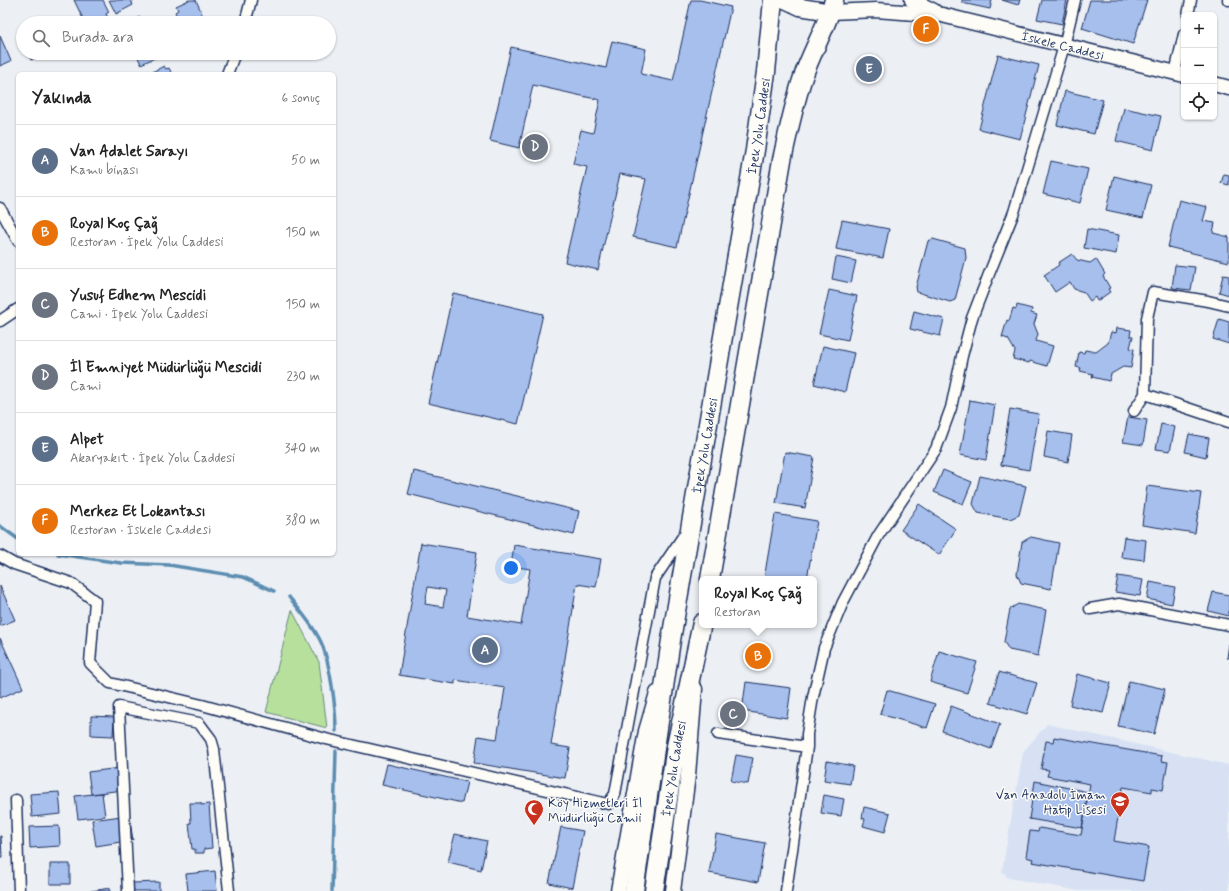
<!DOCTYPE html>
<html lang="tr">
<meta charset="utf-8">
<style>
body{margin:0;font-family:Mynerve,sans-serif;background:#f6f6f6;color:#222}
.controls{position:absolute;right:12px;top:12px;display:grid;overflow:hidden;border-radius:6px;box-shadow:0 1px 3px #0004}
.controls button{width:36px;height:36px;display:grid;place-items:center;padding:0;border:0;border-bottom:1px solid #e0e0e0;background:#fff;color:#222;font:20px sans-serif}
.you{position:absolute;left:511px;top:568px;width:14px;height:14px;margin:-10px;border:3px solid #fff;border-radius:50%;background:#1a73e8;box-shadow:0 0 0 6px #1a73e833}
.badge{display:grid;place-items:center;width:26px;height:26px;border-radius:50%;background:#7c3aed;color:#fff;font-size:13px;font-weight:700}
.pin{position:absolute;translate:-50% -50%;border:2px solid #fff;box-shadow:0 1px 4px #0006}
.popup{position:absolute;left:699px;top:576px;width:118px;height:52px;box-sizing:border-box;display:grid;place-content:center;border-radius:6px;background:#fff;filter:drop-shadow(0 1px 3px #0005);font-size:13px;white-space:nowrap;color:#767676}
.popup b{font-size:15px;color:#222}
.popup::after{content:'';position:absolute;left:50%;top:100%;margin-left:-8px;border:8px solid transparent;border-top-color:#fff}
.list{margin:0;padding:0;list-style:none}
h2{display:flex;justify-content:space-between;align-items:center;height:52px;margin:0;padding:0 16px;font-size:17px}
h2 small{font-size:13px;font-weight:400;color:#767676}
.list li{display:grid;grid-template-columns:26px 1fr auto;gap:12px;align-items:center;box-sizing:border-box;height:72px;padding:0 16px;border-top:1px solid #e0e0e0}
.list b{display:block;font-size:15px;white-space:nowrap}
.list p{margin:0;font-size:13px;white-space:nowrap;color:#767676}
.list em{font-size:13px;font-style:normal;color:#767676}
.icon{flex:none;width:22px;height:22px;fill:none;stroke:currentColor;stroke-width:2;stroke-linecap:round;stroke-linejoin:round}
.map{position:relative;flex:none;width:1229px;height:891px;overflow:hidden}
.search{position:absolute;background:#fff;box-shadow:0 1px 3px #0004;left:16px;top:16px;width:320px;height:44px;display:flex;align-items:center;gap:10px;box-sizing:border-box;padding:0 14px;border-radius:22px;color:#767676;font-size:15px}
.panel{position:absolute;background:#fff;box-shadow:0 1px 3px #0004;left:16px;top:72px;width:320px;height:484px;border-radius:6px}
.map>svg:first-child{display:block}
.built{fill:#d7e1f3}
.green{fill:#b7e09c;stroke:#69887d}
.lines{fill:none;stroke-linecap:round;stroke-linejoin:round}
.stream{stroke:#5c8db1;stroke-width:3.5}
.building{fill:#a7bfed;stroke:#1b2f5e;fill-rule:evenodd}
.street-casing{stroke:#1b2f5e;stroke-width:13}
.secondary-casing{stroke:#1b2f5e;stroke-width:17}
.primary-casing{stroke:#1b2f5e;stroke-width:19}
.highway-casing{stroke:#1b2f5e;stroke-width:21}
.street{stroke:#fdfcf7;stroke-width:10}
.secondary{stroke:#fdfcf7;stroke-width:14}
.primary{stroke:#fdfcf7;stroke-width:16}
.highway{stroke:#fdfcf7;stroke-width:18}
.labels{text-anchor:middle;stroke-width:3;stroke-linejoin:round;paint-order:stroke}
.street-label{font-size:13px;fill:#1b2f5e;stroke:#fdfcf7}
.poi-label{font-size:13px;fill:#1b2f5e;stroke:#fdfcf7;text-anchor:end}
</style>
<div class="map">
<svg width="1229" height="891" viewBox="0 0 1229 891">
<rect width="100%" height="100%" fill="#ecf0f5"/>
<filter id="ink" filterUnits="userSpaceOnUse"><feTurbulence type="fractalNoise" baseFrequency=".025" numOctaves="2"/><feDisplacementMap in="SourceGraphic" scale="8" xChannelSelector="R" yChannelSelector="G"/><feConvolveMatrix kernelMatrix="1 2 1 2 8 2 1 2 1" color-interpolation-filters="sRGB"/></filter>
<g filter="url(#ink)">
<path class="built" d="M1047 724 1229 765V891H1079L1008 878 1002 871 1023 752Z"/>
<path class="green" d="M292 610 319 662 327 728 266 712Z"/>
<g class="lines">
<path class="stream" d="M0 526 18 539
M58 554 121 563 169 565 243 577 274 591
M289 597C300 610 312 624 320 640 330 660 336 708 336 731
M332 891 336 751"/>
</g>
<path class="building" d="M74 0H103L109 12 106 14 110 22 85 23Z
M109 0H134L131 1 133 5 116 14Z
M189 0H196L206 23H180L175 12 178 10 176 6Z
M691 0H700L731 7 677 247 633 237 646 179 620 174 598 270 565 262 587 167 573 164 581 130 593 133 600 100 533 85 519 148 490 141 511 47 606 68 612 41 646 49 641 74 673 81Z
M962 0H992L990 9 962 3Z
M1002 0H1020L1018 5Z
M1042 0H1067L1062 24 1037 19Z
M1090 0H1147L1133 44 1082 28Z
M140 17 142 20 145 19 147 23H128Z
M0 36 11 61 0 66Z
M28 53H55L40 59 39 57 31 60Z
M136 53H158L159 56 141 64Z
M998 55 1039 65 1020 139 979 129Z
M877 63 881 73 866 78 863 68Z
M164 66 166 69 169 68 172 74H148Z
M1065 91 1103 100 1094 134 1057 125Z
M1124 108 1161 116 1153 150 1116 141Z
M1051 161 1088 169 1080 203 1043 194Z
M1224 174 1229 175V185L1221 183Z
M1114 176 1151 185 1143 218 1106 210Z
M1179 200 1207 207 1203 221 1215 223 1213 233 1229 237V262L1168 247Z
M842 220 889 229 883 258 836 249Z
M1087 229 1119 235 1116 254 1084 248Z
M933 239 965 248 966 258 955 300 950 302 917 292 916 287 928 241Z
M1072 254 1077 260 1090 263 1096 259 1105 274 1103 276 1110 288 1108 289 1110 292 1097 301 1095 297 1090 301 1084 292 1074 289 1070 282 1055 292 1044 275 1059 265 1058 263Z
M836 257 856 261 851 283 832 279Z
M1175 265 1195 267 1191 290 1172 288Z
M1223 275 1229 276V295L1219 292Z
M829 290 857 296 848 340 819 334Z
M453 293 543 314 518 424 428 403Z
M1017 305 1032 309 1031 313 1037 315 1034 324 1038 334 1036 341 1053 346 1047 366 1030 361 1029 363 1013 359 1015 351 1008 339 1002 337 1007 320 1009 321 1013 308 1016 309Z
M914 311 944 319 940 336 910 329Z
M1219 319 1229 322V344L1213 339Z
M1117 328 1131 330 1130 336H1133L1130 348 1134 349 1131 368 1123 367 1111 374 1109 381 1092 377 1093 374 1080 371 1081 368 1076 367 1079 352 1084 353 1085 350 1096 352 1108 343 1111 332 1116 333Z
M823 346 854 353 845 392 814 384Z
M970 400 995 405 986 460 960 455Z
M1010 409 1039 414 1029 470 1001 465Z
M1128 417 1147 420 1143 445 1123 442Z
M1161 424 1175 427 1170 451 1156 449Z
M1048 431 1072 435 1068 462 1044 457Z
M1189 434 1209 438 1206 457 1185 452Z
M785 452 814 457 805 508 776 503Z
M943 470 972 482 963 504 934 492Z
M414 471 579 511 574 535 408 494Z
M980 476 1026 486 1019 515 1010 519 978 513 973 504Z
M1147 486 1201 493 1195 533 1142 525Z
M919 504 956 529 939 555 901 530Z
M775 514 817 521 807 579H764Z
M1031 537 1059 543 1051 589 1021 583 1017 574 1022 542Z
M1124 537 1146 540 1144 560 1121 557Z
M421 543 477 552 467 616 521 625 530 569 511 566 514 545 601 559 596 587 577 584 551 745 570 748 565 778 474 763 478 736 497 739 505 688 455 680V684L399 675ZM428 587 446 590 443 607 425 604Z
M1118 576 1143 580 1140 596 1115 592Z
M1150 582 1175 587 1172 604 1147 599Z
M0 586 15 620 0 626Z
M1213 592 1229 595V616L1208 611Z
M1018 604 1046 610 1038 656 1009 650 1004 642 1010 609Z
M0 638 23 688 0 698Z
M1229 644V658H1227Z
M939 651 977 662 967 693 930 682Z
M999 672 1037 683 1027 714 990 703Z
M1077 674 1111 683 1103 713 1070 705Z
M1129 681 1165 689 1154 734 1118 726Z
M746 682 791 688 787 718 742 711Z
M887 690 935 704 927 728 880 714Z
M951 706 1000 724 991 749 942 731Z
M91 716 114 717 113 736 91 735Z
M1054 737 1162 756 1161 761 1168 762 1163 790 1152 788V792L1123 787 1114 841 1149 847 1143 881 1032 862 1033 859 1026 857 1030 831 1038 832 1039 828 1081 835 1090 784 1047 776 1049 770 1041 769 1046 741 1053 742Z
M736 755 753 758 748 784 731 781Z
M827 761 853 766 850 784 824 780Z
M387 764 467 782 462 803 382 785Z
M120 768 123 790 91 794 88 772Z
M1035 781 1088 792 1082 828 1029 819Z
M59 792 61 814 32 817 30 794Z
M102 793 105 816 78 819 75 796Z
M824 795 844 799 841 816 821 813Z
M190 803H201V805L209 804 212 848 204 849V853H195V849H192L189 823H191Z
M864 807 890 813 885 832 863 826 865 819 862 818Z
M129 815 133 840 96 846 92 820Z
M59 826 60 846 30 848 29 827Z
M561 827 583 831 572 888 549 883Z
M455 834 487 841 481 870 448 862Z
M716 834 765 843 758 882 709 873Z
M0 836H1L2 857H0Z
M50 864H70V884H50Z
M215 871 217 891H188L186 874Z
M159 882V891H132V883Z
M110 888V891H91Z"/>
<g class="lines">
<g class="street-casing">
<path id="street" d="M1228 0H1229
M1188 15 1191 0
M245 23 251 0
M1175 73 1184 34
M227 74 235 53
M0 208 18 241
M1229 306 1208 301 1153 292 1147 318 1145 394 1229 422
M0 321 18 309
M1134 411 1145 394
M0 556 14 564 71 583 95 601 90 663 110 683 202 705 326 739 608 804 615 794 655 578 686 532
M1090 609 1119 604 1229 625
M718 734 807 747
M16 800 19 891
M128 891 119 707 199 723 211 739 214 749 229 891
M786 891 807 747V734L813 697 824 648 843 602 878 536 936 449 951 408 962 356 972 318 989 274 1014 212 1064 46 1075 0"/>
</g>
<g class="secondary-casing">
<g id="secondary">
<path d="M912 0 934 11"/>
<path id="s1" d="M831 12 876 10 942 15 1184 75"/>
<path d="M1214 84 1229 88"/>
<path d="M618 891 646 731 657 693"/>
<path d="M673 891 688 775 695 689"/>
</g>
</g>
<g class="primary-casing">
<path id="primary" d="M785 0 800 7 831 12"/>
</g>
<g class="highway-casing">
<g id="highway">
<path d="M710 579 782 160C788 132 794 104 803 77 812 51 827 26 834 0"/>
<path id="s2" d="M634 891 671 640 755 150 766 72 773 0"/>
<path id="s3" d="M654 891 676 746 702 623"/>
</g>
</g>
<use href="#street" class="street"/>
<use href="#secondary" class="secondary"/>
<use href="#primary" class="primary"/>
<use href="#highway" class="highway"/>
</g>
</g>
<defs>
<g id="school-pin" transform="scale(1)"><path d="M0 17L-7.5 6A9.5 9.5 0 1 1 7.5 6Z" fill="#c8321e" stroke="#fdfcf7"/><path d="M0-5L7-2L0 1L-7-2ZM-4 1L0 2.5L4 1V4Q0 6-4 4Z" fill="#fff"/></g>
<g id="mosque-pin" transform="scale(1)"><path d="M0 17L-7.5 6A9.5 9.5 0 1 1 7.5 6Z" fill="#c8321e" stroke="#fdfcf7"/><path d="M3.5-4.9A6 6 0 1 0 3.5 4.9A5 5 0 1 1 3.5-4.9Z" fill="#fff"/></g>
</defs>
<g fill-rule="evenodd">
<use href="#school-pin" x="1120" y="801"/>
<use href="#mosque-pin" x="534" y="809"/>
</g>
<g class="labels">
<g class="street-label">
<text dy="5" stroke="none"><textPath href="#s1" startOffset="236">İskele Caddesi</textPath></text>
<text dy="5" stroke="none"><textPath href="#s2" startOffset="775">İpek Yolu Caddesi</textPath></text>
<text dy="5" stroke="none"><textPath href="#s2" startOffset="451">İpek Yolu Caddesi</textPath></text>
<text dy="5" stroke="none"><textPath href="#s3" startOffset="124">İpek Yolu Caddesi</textPath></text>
</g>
<g class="poi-label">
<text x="1106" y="799">Van Anadolu İmam<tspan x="1106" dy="15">Hatip Lisesi</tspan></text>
<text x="548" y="807" text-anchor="start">Köy Hizmetleri İl<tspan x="548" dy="15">Müdürlüğü Camii</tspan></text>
</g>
</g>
</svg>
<div class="controls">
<button>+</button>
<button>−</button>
<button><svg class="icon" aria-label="locate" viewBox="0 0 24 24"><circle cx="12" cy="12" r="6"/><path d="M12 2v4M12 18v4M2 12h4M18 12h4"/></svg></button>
</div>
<div class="you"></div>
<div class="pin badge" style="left:485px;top:650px;background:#5c6f8a">A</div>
<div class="pin badge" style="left:758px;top:656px;background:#e8710a">B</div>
<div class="popup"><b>Royal Koç Çağ</b>Restoran</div>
<div class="pin badge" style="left:733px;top:714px;background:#6b7280">C</div>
<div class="pin badge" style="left:535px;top:147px;background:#6b7280">D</div>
<div class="pin badge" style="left:869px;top:69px;background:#5c6f8a">E</div>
<div class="pin badge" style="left:926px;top:29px;background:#e8710a">F</div>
<div class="search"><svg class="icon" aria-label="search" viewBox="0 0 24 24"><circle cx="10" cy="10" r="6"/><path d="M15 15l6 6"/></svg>Burada ara</div>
<section class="panel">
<h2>Yakında<small>6 sonuç</small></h2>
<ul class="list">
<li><span class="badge" style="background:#5c6f8a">A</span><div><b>Van Adalet Sarayı</b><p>Kamu binası</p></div><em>50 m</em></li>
<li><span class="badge" style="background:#e8710a">B</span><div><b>Royal Koç Çağ</b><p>Restoran · İpek Yolu Caddesi</p></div><em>150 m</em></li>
<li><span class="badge" style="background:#6b7280">C</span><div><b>Yusuf Edhem Mescidi</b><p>Cami · İpek Yolu Caddesi</p></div><em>150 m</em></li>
<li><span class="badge" style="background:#6b7280">D</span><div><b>İl Emniyet Müdürlüğü Mescidi</b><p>Cami</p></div><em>230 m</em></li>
<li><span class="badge" style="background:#5c6f8a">E</span><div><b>Alpet</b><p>Akaryakıt · İpek Yolu Caddesi</p></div><em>340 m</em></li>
<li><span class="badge" style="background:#e8710a">F</span><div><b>Merkez Et Lokantası</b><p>Restoran · İskele Caddesi</p></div><em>380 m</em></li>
</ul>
</section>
</div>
